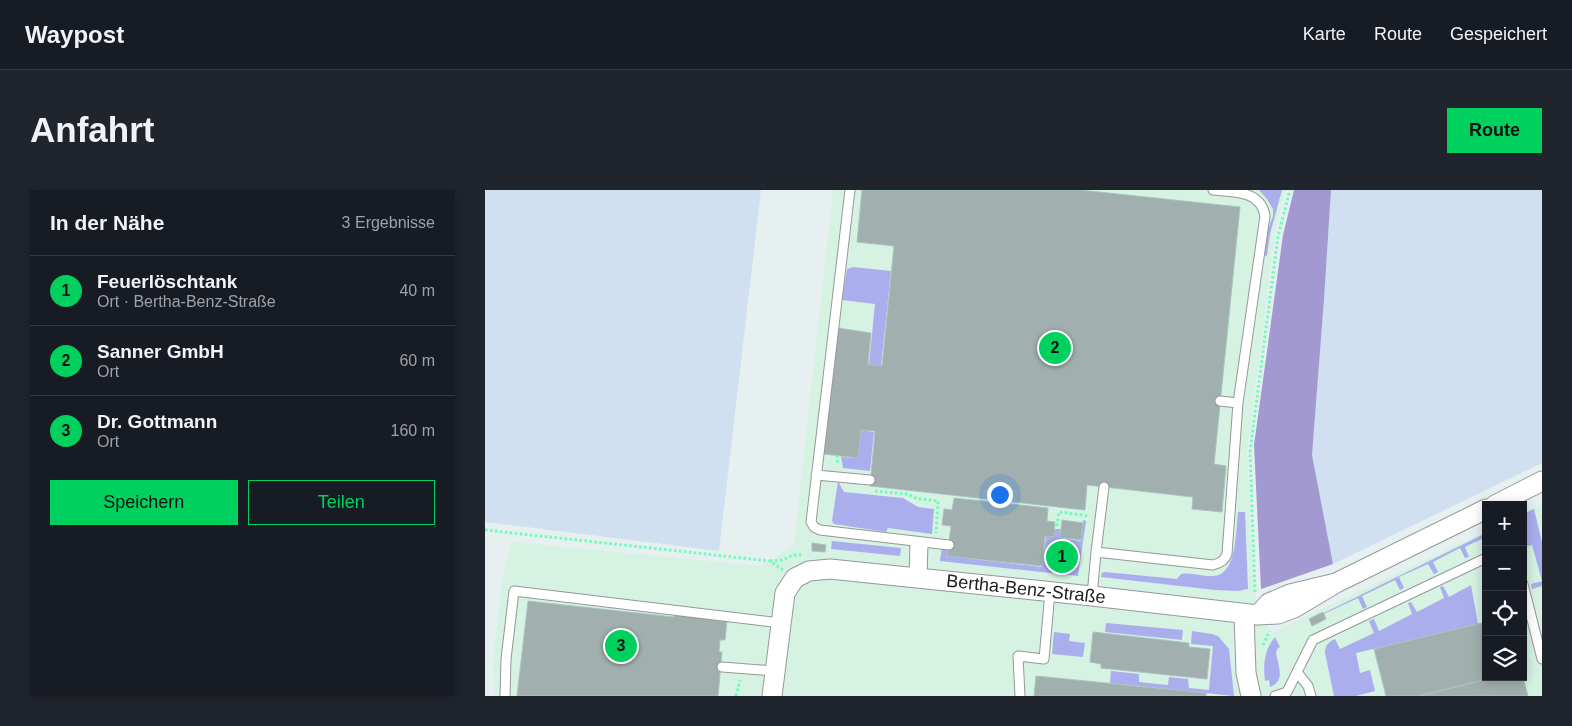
<!DOCTYPE html>
<html lang="de">
<meta charset="utf-8">
<style>
body{margin:0;font-family:Arial,sans-serif;background:#20242c;color:#f1f3f6}
.controls{position:absolute;right:15px;bottom:15px;display:grid;overflow:hidden;border-radius:0px;box-shadow:0 2px 12px #0003}
.controls button{width:45px;height:45px;display:grid;place-items:center;padding:0;border:0;border-bottom:1px solid #363941;background:#171b24;color:#f1f3f6;font:25px sans-serif}
.you{position:absolute;left:514px;top:304px;width:18px;height:18px;margin:-12px;border:4px solid #fff;border-radius:50%;background:#1a73e8;box-shadow:0 0 0 8px #1a73e833}
.badge{display:grid;place-items:center;width:32px;height:32px;border-radius:50%;background:#00d05d;color:#111;font-size:16px;font-weight:700}
.pin{position:absolute;translate:-50% -50%;border:2px solid #fff;box-shadow:0 1px 5px #0006}
.list{margin:0;padding:0;list-style:none}
h2{display:flex;justify-content:space-between;align-items:center;height:65px;margin:0;padding:0 20px;font-size:21px}
h2 small{font-size:16px;font-weight:400;color:#9ea1a6}
.list li{display:grid;grid-template-columns:32px 1fr auto;gap:15px;align-items:center;box-sizing:border-box;height:70px;padding:0 20px;border-top:1px solid #363941}
.list b{display:block;font-size:19px;white-space:nowrap}
.list p{margin:0;font-size:16px;white-space:nowrap;color:#9ea1a6}
.list em{font-size:16px;font-style:normal;color:#9ea1a6}
.actions{display:flex;gap:10px;padding:15px 20px}
.actions a{flex:1;padding:11px 0;border:1px solid #00d05d;border-radius:0px;text-align:center;font-size:18px;color:#00d05d}
.actions .main{background:#00d05d;color:#111}
.icon{flex:none;width:28px;height:28px;fill:none;stroke:currentColor;stroke-width:2;stroke-linecap:round;stroke-linejoin:round}
.map{position:relative;flex:none;width:1057px;height:506px;overflow:hidden;border-radius:0px}
header{display:flex;align-items:center;gap:30px;box-sizing:border-box;height:70px;padding:0 25px;background:#171b24;border-bottom:1px solid #363941}
header strong{font-size:24px}
nav{display:flex;gap:28px;margin-inline-start:auto;font-size:18px}
.intro{display:flex;align-items:center;justify-content:space-between;box-sizing:border-box;height:120px;padding:0 30px}
h1{margin:0;font-size:35px}
.button{padding:12px 22px;border-radius:0px;background:#00d05d;color:#111;font-size:18px;font-weight:700}
main{display:flex;gap:30px;padding:0 30px}
aside{flex:1;background:#171b24;border-radius:0px;box-shadow:0 2px 12px #0003}
.map>svg:first-child{display:block}
.commercial{fill:#d5f2e3}
.farmland{fill:#d1e0f0}
.grass{fill:#abaeed;fill-rule:evenodd}
.forest{fill:#a299d2}
.building{fill:#a1b0ae;stroke:#a8c4c0}
.lines{fill:none;stroke-linecap:round;stroke-linejoin:round}
.lane-casing{stroke:#979797;stroke-width:11}
.street-casing{stroke:#979797;stroke-width:21}
.path{stroke:#69ffbb;stroke-width:3;stroke-dasharray:2.5 2.5;stroke-linecap:butt}
.lane{stroke:#fff;stroke-width:9}
.street{stroke:#fff;stroke-width:19}
.labels{text-anchor:middle;stroke-width:4;stroke-linejoin:round;paint-order:stroke}
.street-label{font-size:18px;fill:#202020;stroke:#fff}
</style>
<header>
<strong>Waypost</strong>
<nav><a>Karte</a><a>Route</a><a>Gespeichert</a></nav>
</header>
<div class="intro"><h1>Anfahrt</h1><a class="button">Route</a></div>
<main>
<aside>
<h2>In der Nähe<small>3 Ergebnisse</small></h2>
<ul class="list">
<li><span class="badge">1</span><div><b>Feuerlöschtank</b><p>Ort · Bertha-Benz-Straße</p></div><em>40 m</em></li>
<li><span class="badge">2</span><div><b>Sanner GmbH</b><p>Ort</p></div><em>60 m</em></li>
<li><span class="badge">3</span><div><b>Dr. Gottmann</b><p>Ort</p></div><em>160 m</em></li>
</ul>
<div class="actions"><a class="main">Speichern</a><a>Teilen</a></div>
</aside>
<div class="map">
<svg width="1057" height="506" viewBox="0 0 1057 506">
<rect width="100%" height="100%" fill="#e6f0f1"/>
<path class="commercial" d="M348 0H800L790 42 762 262 769 401 784 444 1001 341V487H1038V323L1057 314V506H10L8 475 15 409 18 387 26 352 277 376 309 355Z"/>
<path class="farmland" d="M0 0H276L234 361 0 332Z
M846 0H1057V273L848 374 827 265 839 110Z"/>
<path class="grass" d="M774 0H797L785 44 782 66 778 65 781 44 788 26V19L782 9Z
M368 77 406 81 396 176 384 174 390 114 357 110 362 79Z
M376 240 389 242 385 281 358 278 356 267 373 268Z
M353 291 359 302 418 308 433 317 449 319 447 344 403 338 401 342 349 334 347 331Z
M1049 319 1057 352V396L1047 399 1046 394 1057 391 1047 355 1038 357V324Z
M753 322H760L763 399 753 401 730 400 616 387 617 383 620 382 692 389 696 384C707 382 717 387 728 386 752 386 751 340 753 322Z
M598 330 601 331 593 386 455 371 457 357 463 358 462 366 557 377 561 346 569 347 570 339H575V348L596 351ZM578 352C588 355 596 366 587 376 571 393 548 355 578 352Z
M1001 343V347L980 357 984 367 980 368 975 358 948 372 953 382 949 384 943 374 914 387 919 398 915 400 910 390 877 406 882 417 878 419 873 408 839 424V423Z
M347 351 416 358 415 366 346 359Z
M986 395 993 434 871 463 875 483 885 480 890 501 871 506H849L840 463C840 456 843 452 850 449L855 459 889 443 884 431 889 429 894 441 927 424 923 413 926 412 932 422 959 408 955 397 958 396 964 407Z
M621 433 698 440 697 450 620 442Z
M707 441 727 444 733 446 744 459 749 506 625 493 626 481 654 484V492L683 495 684 487 703 489 704 498 724 500 728 456 706 454Z
M569 442 585 444 584 451 600 453 598 467 567 464Z
M790 447 795 457 792 459 791 463C793 475 801 491 785 497L784 490 780 491C778 475 779 460 790 447Z"/>
<path class="forest" d="M809 0H846L839 110 827 265 848 374 776 399 769 255 798 45Z"/>
<path class="building" d="M377 0H595L755 17 729 274 741 276 737 322 707 319 708 307 602 295 600 320 385 296 390 241 376 240 373 268 339 264 353 138 386 143 383 174 397 176 409 56 372 52Z
M469 308 563 318 562 331 570 332 569 347 560 346 557 376 462 366 466 336 457 335 459 319 467 320Z
M577 330 598 333 596 350 575 347Z
M564 366a13 13 0 1 1 26 0a13 13 0 1 1-26 0Z
M327 353 341 355 340 362 327 361Z
M43 411 189 427V424L242 430 240 450H235L234 462H237L233 506H32Z
M838 422 841 429 827 436 824 429Z
M1001 432V487H1010L934 506H901L889 459Z
M608 442 704 453V457L725 459 722 489 616 478V474L605 472Z
M551 486 721 503V506H549Z
M1010 487H1038L1043 506H934Z"/>
<g class="lines">
<g class="lane-casing">
<path id="lane" d="M365 0 326 332 329 337 335 340 464 355
M735 211 753 213
M331 285 385 290
M611 362 619 297
M429 389 430 352
M437 389 438 352
M1038 394 1057 469
M607 406 611 362 728 375C735 373 739 371 742 364L753 213 780 26C776 0 748 2 728 0
M237 477 290 481
M812 482 823 496 826 506
M20 506 21 469 29 401 296 433
M535 506 533 466 559 469 565 402
M790 506 802 502 828 450 1001 368"/>
</g>
<g class="street-casing">
<path id="street" d="M1010 315 1057 291
M851 393 1001 319
M759 424 761 483 766 506
M287 506 300 403 310 388 324 381 345 379 607 406 773 425 793 424 809 418 851 393 805 404 784 413 773 425"/>
</g>
<path class="path" d="M352 265 353 275
M390 301 422 304 433 309 453 311 451 343
M572 336 574 322 604 326
M0 340 285 371 298 380
M285 371 297 370 308 365H316
M770 402 765 262 793 46 805 0
M778 455 785 441
M251 506 255 490"/>
<use href="#lane" class="lane"/>
<use href="#street" class="street"/>
</g>
<g class="labels">
<g class="street-label">
<text transform="translate(541 399) rotate(6)" y="6">Bertha-Benz-Straße</text>
</g>
</g>
</svg>
<div class="controls">
<button>+</button>
<button>−</button>
<button><svg class="icon" aria-label="locate" viewBox="0 0 24 24"><circle cx="12" cy="12" r="6"/><path d="M12 2v4M12 18v4M2 12h4M18 12h4"/></svg></button>
<button><svg class="icon" aria-label="layers" viewBox="0 0 24 24"><path d="M12 4l9 5-9 5-9-5zM3 14l9 5 9-5"/></svg></button>
</div>
<div class="you"></div>
<div class="pin badge" style="left:577px;top:367px">1</div>
<div class="pin badge" style="left:570px;top:158px">2</div>
<div class="pin badge" style="left:136px;top:456px">3</div>
</div>
</main>
